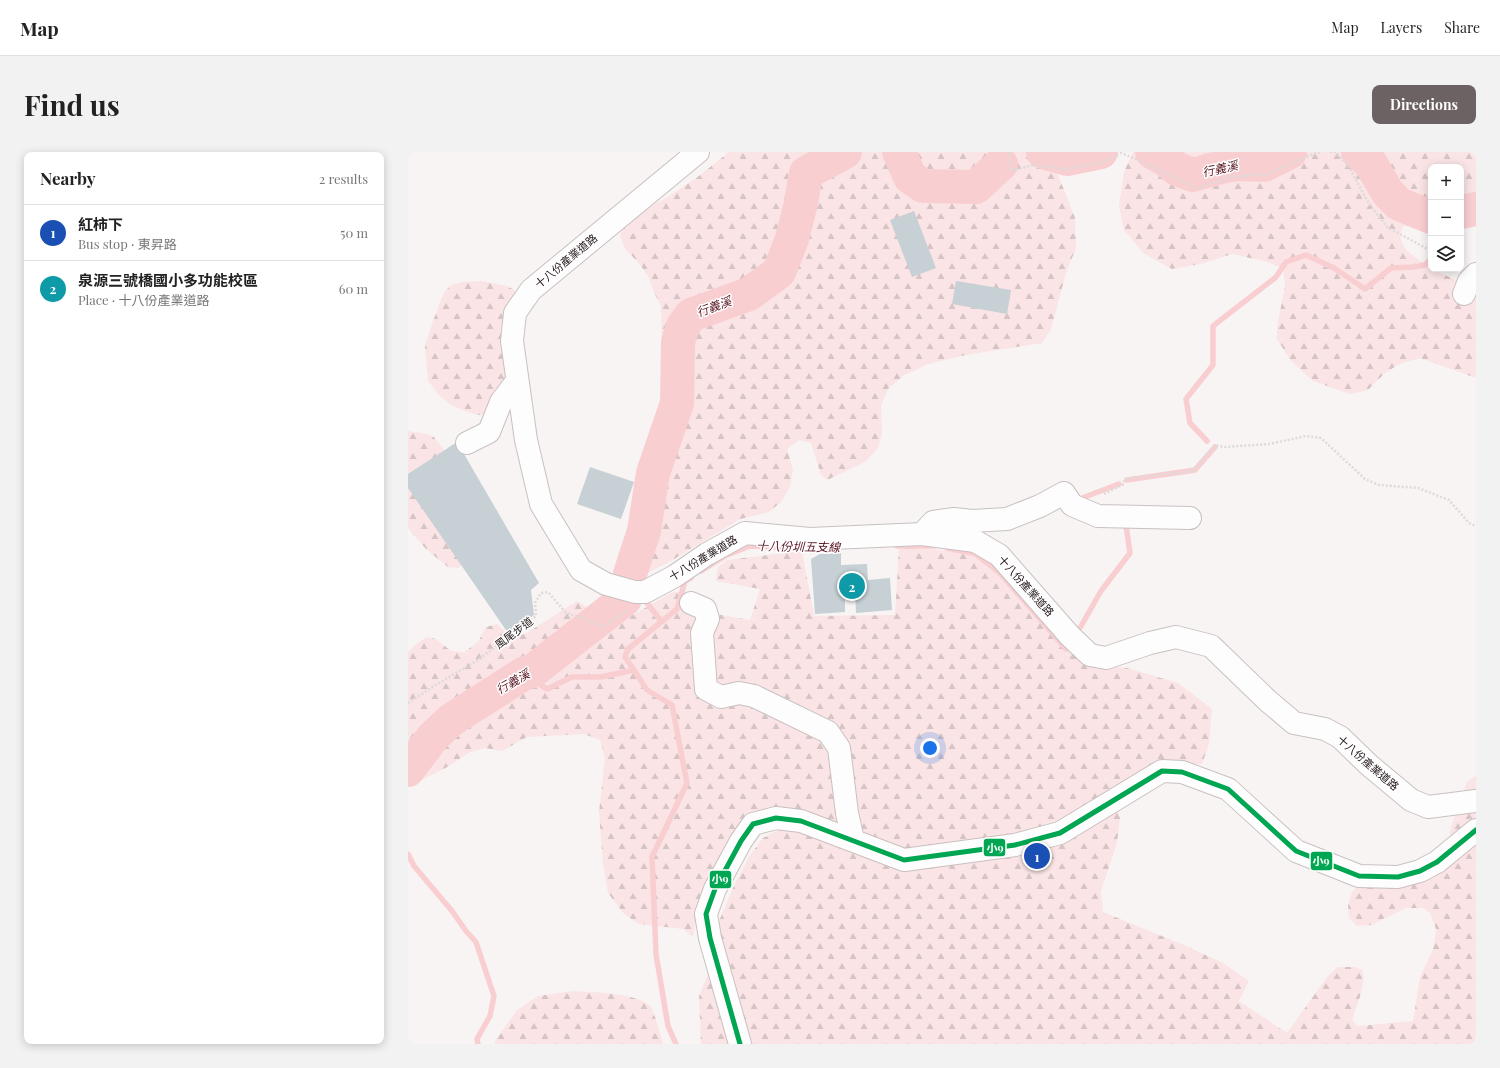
<!DOCTYPE html>
<meta charset="utf-8">
<style>
body{margin:0;font-family:"Playfair Display","Noto Sans TC",serif;background:#f2f2f2;color:#222}
.controls{position:absolute;right:12px;top:12px;display:grid;overflow:hidden;border-radius:8px;box-shadow:0 2px 10px #0003}
.controls button{width:36px;height:36px;display:grid;place-items:center;padding:0;border:0;border-bottom:1px solid #e0e0e0;background:#fff;color:#222;font:20px sans-serif}
.you{position:absolute;left:522px;top:596px;width:14px;height:14px;margin:-10px;border:3px solid #fff;border-radius:50%;background:#1a73e8;box-shadow:0 0 0 6px #1a73e833}
.badge{display:grid;place-items:center;width:26px;height:26px;border-radius:50%;background:#6c6263;color:#fff;font-size:13px;font-weight:700}
.pin{position:absolute;translate:-50% -50%;border:2px solid #fff;box-shadow:0 1px 4px #0006}
.list{margin:0;padding:0;list-style:none}
h2{display:flex;justify-content:space-between;align-items:center;height:52px;margin:0;padding:0 16px;font-size:17px}
h2 small{font-size:13px;font-weight:400;color:#767676}
.list li{display:grid;grid-template-columns:26px 1fr auto;gap:12px;align-items:center;box-sizing:border-box;height:56px;padding:0 16px;border-top:1px solid #e0e0e0}
.list b{display:block;font-size:15px;white-space:nowrap}
.list p{margin:0;font-size:13px;white-space:nowrap;color:#767676}
.list em{font-size:13px;font-style:normal;color:#767676}
.icon{flex:none;width:22px;height:22px;fill:none;stroke:currentColor;stroke-width:2;stroke-linecap:round;stroke-linejoin:round}
.map{position:relative;flex:none;width:1068px;height:892px;overflow:hidden;border-radius:8px}
header{display:flex;align-items:center;gap:24px;box-sizing:border-box;height:56px;padding:0 20px;background:#fff;border-bottom:1px solid #e0e0e0}
header strong{font-size:19px}
nav{display:flex;gap:22px;margin-inline-start:auto;font-size:14px}
.intro{display:flex;align-items:center;justify-content:space-between;box-sizing:border-box;height:96px;padding:0 24px}
h1{margin:0;font-size:28px}
.button{padding:10px 18px;border-radius:8px;background:#6c6263;color:#fff;font-size:14px;font-weight:700}
main{display:flex;gap:24px;padding:0 24px}
aside{flex:1;background:#fff;border-radius:8px;box-shadow:0 2px 10px #0003}
.map>svg:first-child{display:block}
.forest{fill:url(#forest-firs)}
.lines{fill:none;stroke-linecap:round;stroke-linejoin:round}
.stream{stroke:#f9ced1;stroke-width:5.5}
.river{stroke:#f9ced1;stroke-width:34}
.building{fill:#c6d0d5}
.minor-casing{stroke:#c9c0c0;stroke-width:24}
.path{stroke:#dddada;stroke-width:2.5;stroke-dasharray:2 2;stroke-linecap:butt}
.minor{stroke:#fefdfd;stroke-width:22}
.bus-1-casing{stroke:#fff;stroke-width:8}
.bus-1{stroke:#00a651;stroke-width:5}
.labels{text-anchor:middle;stroke-width:3;stroke-linejoin:round;paint-order:stroke}
.street-label{font-size:11px;fill:#211415;stroke:#fff}
.water-label{font-size:12px;font-style:italic;fill:#5a1522;stroke:#fff}
.line-badge{stroke:#fff;stroke-width:1.5}
.badge-label{font-size:11px;text-anchor:middle;font-weight:bold;fill:#fff}
</style>
<header>
<strong>Map</strong>
<nav><a>Map</a><a>Layers</a><a>Share</a></nav>
</header>
<div class="intro"><h1>Find us</h1><a class="button">Directions</a></div>
<main>
<aside>
<h2>Nearby<small>2 results</small></h2>
<ul class="list">
<li><span class="badge" style="background:#1a4fb4">1</span><div><b>紅柿下</b><p>Bus stop · 東昇路</p></div><em>50 m</em></li>
<li><span class="badge" style="background:#0f9aa8">2</span><div><b>泉源三號橋國小多功能校區</b><p>Place · 十八份產業道路</p></div><em>60 m</em></li>
</ul>
</aside>
<div class="map">
<svg width="1068" height="892" viewBox="0 0 1068 892">
<defs>
<pattern id="forest-firs" width="22" height="20" patternUnits="userSpaceOnUse"><rect width="22" height="20" fill="#fae4e5"/><path d="M5 1l3.5 6h-7zM16 11l3.5 6h-7z" fill="#d6c3c4"/></pattern>
</defs>
<rect width="100%" height="100%" fill="#f8f4f4"/>
<path class="forest" d="M321 0H662L649 20 667 66 668 96 658 121 643 177 634 191 558 203 520 212 495 224 480 237 473 254 474 281 470 296 457 310 419 328 413 323 403 291 391 288 379 297 385 318 382 335 373 350 361 360 332 367 263 409 237 422 214 420 213 407 223 387 239 287 255 243 253 154 245 138 240 124 230 110 218 98 212 84 215 75 233 60 258 46 287 27Z
M725 0H1068V67L1053 73V15H1023V77L996 74 993 79 992 86 998 98 1024 118 1042 125 1068 141V226L1012 206 991 212 976 222 960 238 942 242 905 229 883 209 869 187V175L877 134 875 117 860 110 824 102 793 112 764 117 735 101 716 78 711 54 716 20Z
M74 129 99 134 112 141 98 230 77 263H70L57 259 43 253 31 243 20 229 17 193 25 169 36 140 43 133 55 130Z
M0 279 19 282 26 285 45 310 58 410 50 416 40 415 18 397 0 376Z
M491 395 547 399 575 406 597 419 699 514 719 516 770 531 804 557 801 592 794 612H776L649 676 509 700 368 660 289 763 285 785 275 777 231 772 216 762 200 741 195 711 191 660 197 606 192 588 176 582 119 585 94 599 77 596 60 601 43 613 0 635V500L8 492 19 485 28 487 43 499 56 500 70 490 78 475 89 472 105 487 122 479 169 449 182 457 223 464 265 440H276L274 456 342 468 352 437 308 429 310 415 319 408 394 399 406 464 487 463Z
M1068 624V892H293L291 844 300 822 311 769 325 736 342 703 355 686 378 674 495 713 608 697 708 653 712 666 709 691 693 739 695 760 776 793 815 811 841 829 831 849 879 881 919 825 930 815H948L954 818C959 833 948 854 944 868L950 874 1005 869 1012 825 1025 797 1028 777 1022 761 1015 756H998L963 773 949 774 941 766 940 754 944 740 951 733 1041 703 1042 679 1049 657 1059 630Z
M166 839C185 840 228 841 242 854 246 858 253 885 255 892H86L87 889 109 858 130 844Z"/>
<g class="lines">
<path class="stream" d="M799 289 782 271 778 247 805 213V174L868 125 878 110 898 103 926 116 957 137 983 116 1005 115 1017 113 1023 107
M719 328 787 318 807 295
M674 346 711 332
M489 394H526
M539 396 568 402 592 421 658 497
M293 419 319 403 342 394 388 396
M239 451 253 469
M672 476 693 439 722 401 718 373 715 372
M226 518 239 538 264 553 279 631 244 705 248 802 260 874 268 892
M115 522 139 537 164 525H193L226 518 217 505 220 497 269 457 277 429 283 426
M0 702 6 714 44 759 58 779 68 790 86 844 82 864 69 887 70 892"/>
<path class="river" d="M491 0 502 25 515 34 568 35 593 12
M635 0 659 7 693 0
M744 0 757 7 769 17 785 23 817 14 833 12 856 13 882 0
M950 0 963 12 980 41 991 52 1023 65
M1053 60 1068 57
M222 422 236 379 245 321 269 251 270 190 275 174 283 163 341 142 371 120 384 87 393 51 398 21 437 0
M0 618 25 585 43 568 115 522 126 518 217 447"/>
</g>
<path class="building" d="M506 59 528 116 504 125 482 68Z
M548 129 603 138 599 162 544 152Z
M49 290 131 431 123 438 126 463 100 481 0 336V322Z
M182 315 226 330 213 367 169 352Z
M433 401V413L459 412 460 428 482 426 484 458 448 461 447 440 437 441V460L407 462 403 407 412 402Z"/>
<g class="lines">
<g class="minor-casing">
<path id="minor" d="M290 0 123 138 107 161 104 189 118 288 133 352 173 418 198 432 227 440H237L267 424 299 402 337 381 402 387 514 382 567 389 591 403 662 484 682 503 698 506 742 491 768 485 803 494 860 549 886 571 917 577 932 585 961 613 1003 648 1020 655 1068 649
M1056 142 1061 129 1068 122
M59 291 81 280 93 250 109 229
M514 382 525 370 546 367 564 369 599 367 632 354 656 341 664 353 690 364 782 366
M283 451 297 457 300 467 294 481 298 537 313 545 331 541 346 544 420 580 431 596 439 661 445 688
M332 892 302 786 298 762 307 737 333 689 345 672 368 666 393 669 496 708 607 693 652 681 754 619 774 620 820 637 888 699 951 724 990 725 1012 719 1029 710 1068 678"/>
</g>
<path class="path" d="M601 0 603 19 625 13 657 17 693 11 713 1C740 11 764 26 790 36L822 25 859 22 900 4 912 0
M922 0H927L940 13 961 52 979 75 1023 99
M696 342 716 332V327L784 319 807 293 817 295 861 292 898 284 913 286 957 327 971 333 1010 336 1041 348 1061 371 1068 374
M0 551 26 534 70 508 128 464 127 451 133 441 140 440 158 461 174 466 195 475 219 458"/>
<use href="#minor" class="minor"/>
<g class="bus-1-casing">
<path id="bus-1" d="M332 892 302 786 298 762 307 737 333 689 345 672 368 666 393 669 496 708 607 693 652 681 754 619 774 620 820 637 888 699 951 724 990 725 1012 719 1029 710 1068 678"/>
</g>
<use href="#bus-1" class="bus-1"/>
</g>
<g class="labels">
<g class="street-label">
<text transform="translate(158 109) rotate(-40)" y="4">十八份產業道路</text>
<text transform="translate(295 406) rotate(-31)" y="4">十八份產業道路</text>
<text transform="translate(618 434) rotate(48)" y="4">十八份產業道路</text>
<text transform="translate(106 481) rotate(-37)" y="4">風尾步道</text>
<text transform="translate(960 611) rotate(41)" y="4">十八份產業道路</text>
</g>
<g class="water-label">
<text transform="translate(812 17) rotate(-12)" y="4">行義溪</text>
<text transform="translate(306 155) rotate(-20)" y="4">行義溪</text>
<text transform="translate(390 395) rotate(1)" y="4">十八份圳五支線</text>
<text transform="translate(105 530) rotate(-29)" y="4">行義溪</text>
</g>
</g>
<g class="line-badge">
<rect x="575" y="686" width="23" height="19" rx="4" fill="#00a651"/>
<rect x="902" y="699" width="23" height="20" rx="4" fill="#00a651"/>
<rect x="301" y="718" width="23" height="19" rx="4" fill="#00a651"/>
</g>
<g class="badge-label">
<text x="587" y="700">小9</text>
<text x="913" y="713">小9</text>
<text x="312" y="731">小9</text>
</g>
</svg>
<div class="controls">
<button>+</button>
<button>−</button>
<button><svg class="icon" aria-label="layers" viewBox="0 0 24 24"><path d="M12 4l9 5-9 5-9-5zM3 14l9 5 9-5"/></svg></button>
</div>
<div class="you"></div>
<div class="pin badge" style="left:629px;top:704px;background:#1a4fb4">1</div>
<div class="pin badge" style="left:444px;top:434px;background:#0f9aa8">2</div>
</div>
</main>
